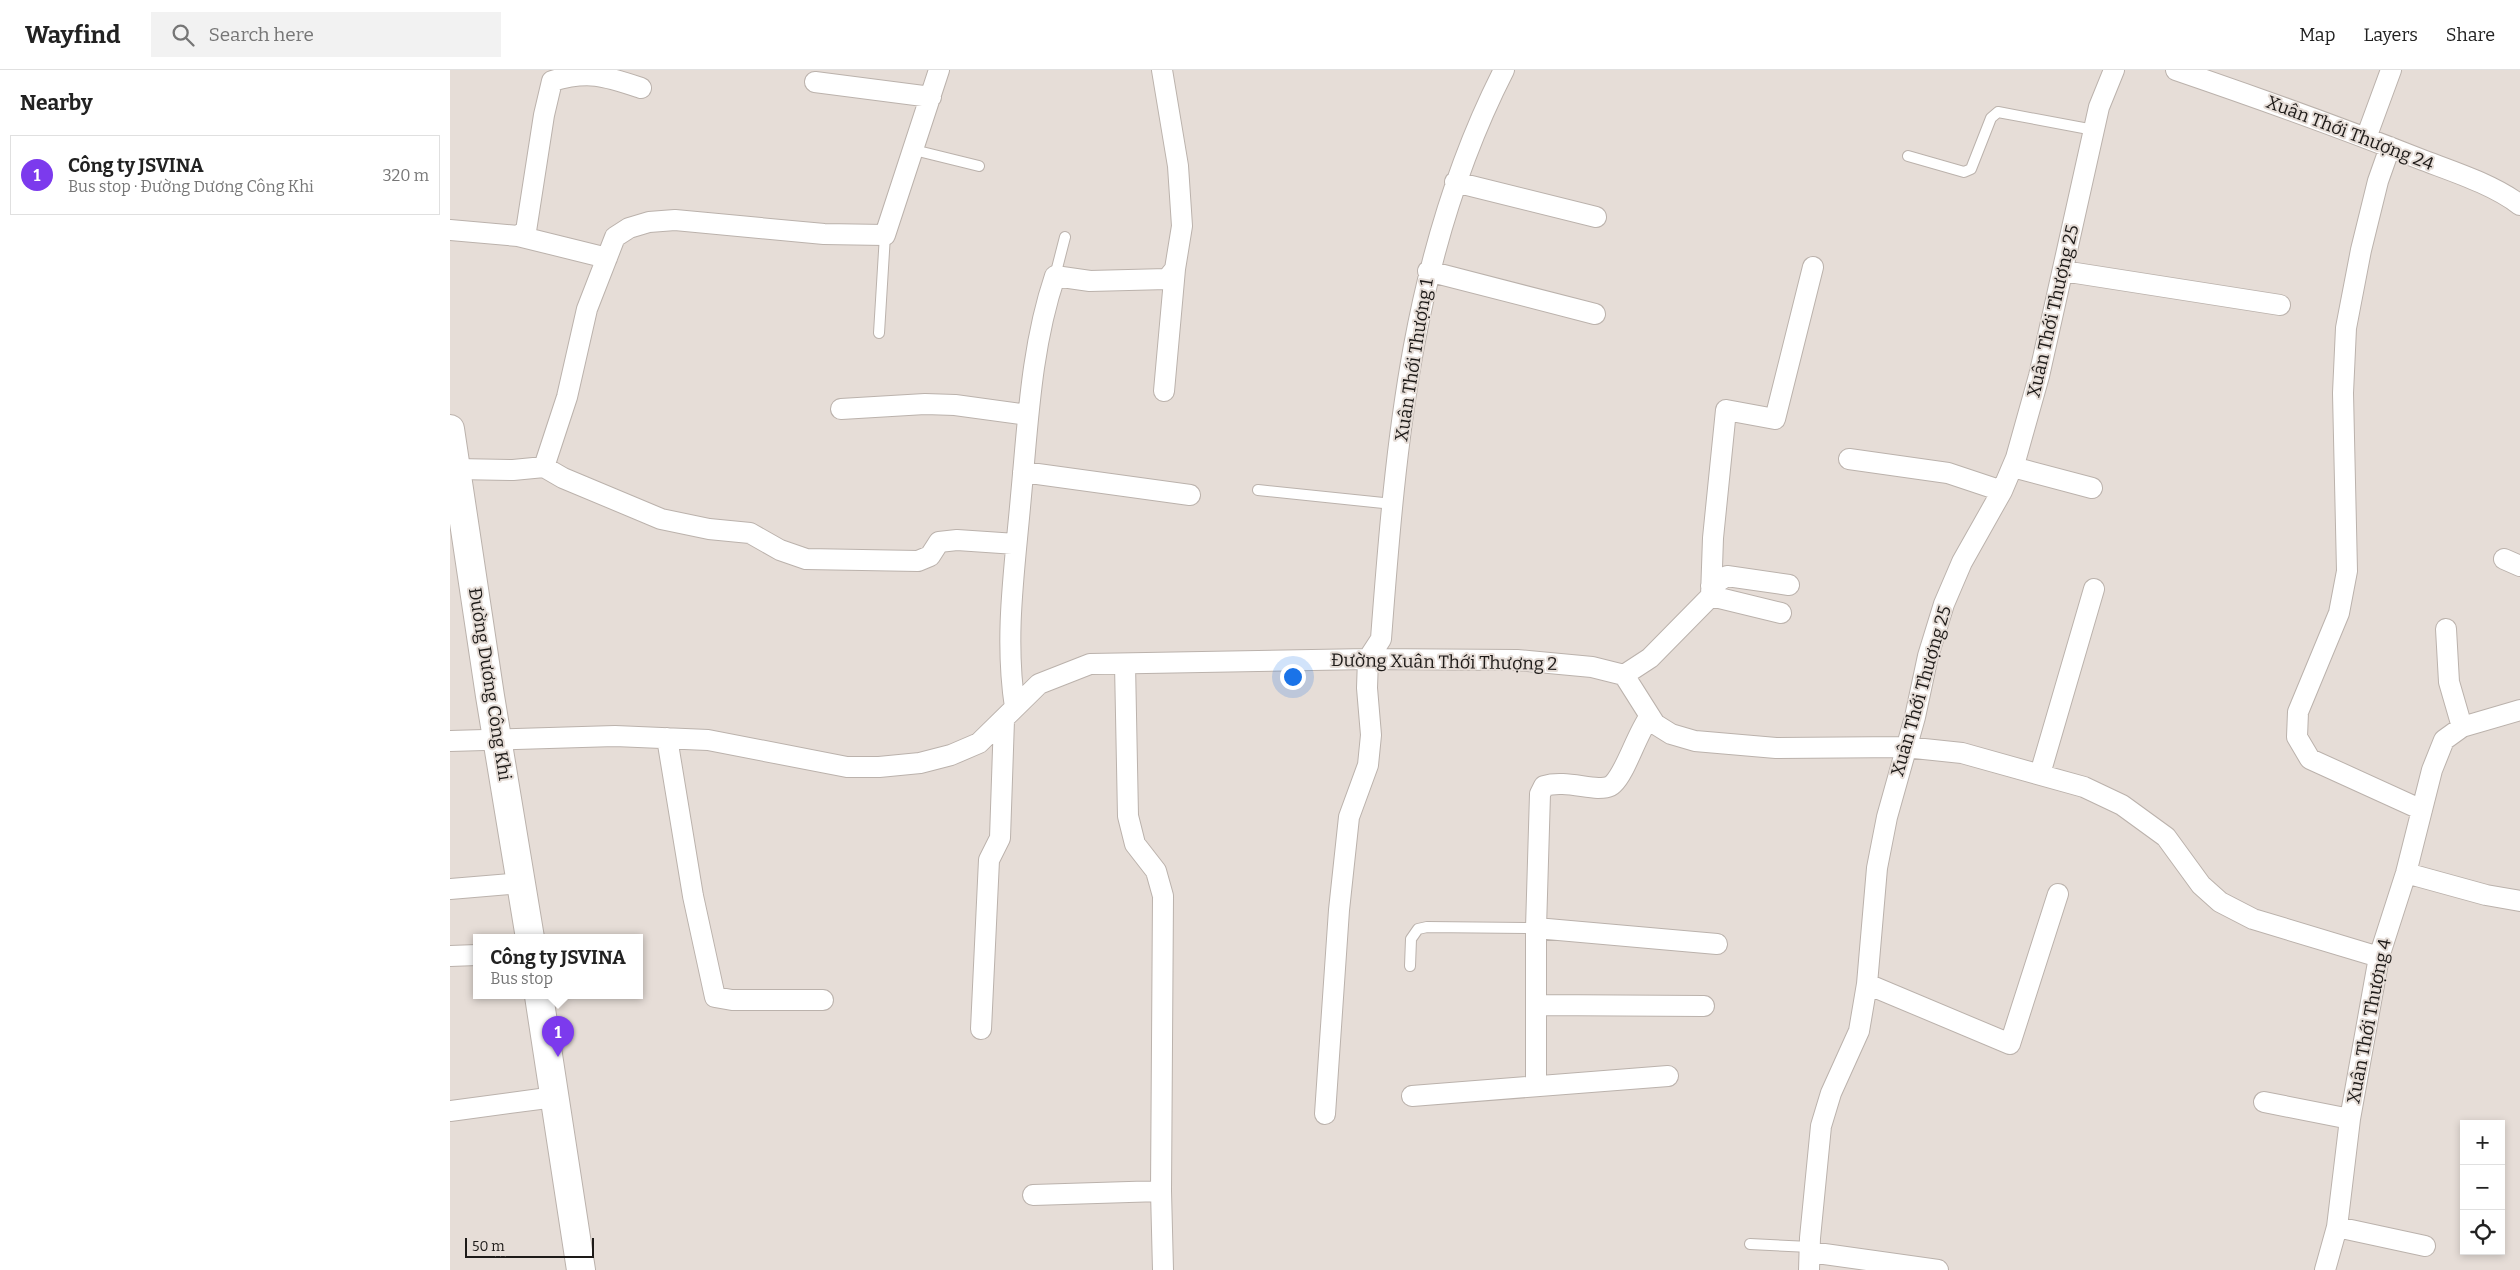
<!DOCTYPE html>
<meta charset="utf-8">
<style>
body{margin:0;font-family:Bitter,serif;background:#f2f2f2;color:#222}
.controls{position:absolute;right:15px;bottom:15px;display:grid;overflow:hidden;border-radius:0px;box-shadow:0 2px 8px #0003}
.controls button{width:45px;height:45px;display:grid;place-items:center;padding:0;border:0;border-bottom:1px solid #e0e0e0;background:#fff;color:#222;font:25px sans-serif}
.scale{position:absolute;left:15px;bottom:12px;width:129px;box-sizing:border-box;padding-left:5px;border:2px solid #1d1a18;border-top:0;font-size:14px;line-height:18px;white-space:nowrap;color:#1d1a18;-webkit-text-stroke:4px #e6ddd7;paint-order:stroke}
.you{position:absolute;left:842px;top:606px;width:18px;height:18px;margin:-12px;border:4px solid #fff;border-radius:50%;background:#1a73e8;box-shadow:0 0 0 8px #1a73e833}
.badge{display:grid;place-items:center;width:32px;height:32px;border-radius:50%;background:#7c3aed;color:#fff;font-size:16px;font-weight:700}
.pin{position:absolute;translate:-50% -41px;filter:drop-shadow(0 1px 2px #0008)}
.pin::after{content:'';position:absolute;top:26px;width:18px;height:15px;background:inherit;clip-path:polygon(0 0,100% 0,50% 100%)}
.popup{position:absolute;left:23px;top:864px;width:170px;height:65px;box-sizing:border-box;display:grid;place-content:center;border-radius:0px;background:#fff;filter:drop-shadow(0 1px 4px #0005);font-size:16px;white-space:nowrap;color:#767676}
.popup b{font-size:19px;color:#222}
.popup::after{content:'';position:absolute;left:50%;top:100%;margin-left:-10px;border:10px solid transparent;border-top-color:#fff}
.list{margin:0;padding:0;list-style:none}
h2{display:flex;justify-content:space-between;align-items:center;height:65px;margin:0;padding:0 20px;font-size:21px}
h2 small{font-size:16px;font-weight:400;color:#767676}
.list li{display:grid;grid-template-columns:32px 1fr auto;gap:15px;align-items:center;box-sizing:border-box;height:80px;margin:0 10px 10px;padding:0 10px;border:1px solid #e0e0e0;border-radius:0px}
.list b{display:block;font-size:19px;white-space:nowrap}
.list p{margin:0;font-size:16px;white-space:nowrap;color:#767676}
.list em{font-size:16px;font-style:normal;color:#767676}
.icon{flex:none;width:28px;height:28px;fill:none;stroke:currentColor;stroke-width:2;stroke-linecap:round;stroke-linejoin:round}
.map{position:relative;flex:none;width:2070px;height:1200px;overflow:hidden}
header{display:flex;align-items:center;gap:30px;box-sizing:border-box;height:70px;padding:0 25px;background:#fff;border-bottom:1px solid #e0e0e0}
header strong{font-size:24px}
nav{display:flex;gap:28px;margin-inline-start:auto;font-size:18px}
.search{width:350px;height:45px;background:#f2f2f2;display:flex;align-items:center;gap:12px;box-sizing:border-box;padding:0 18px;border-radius:0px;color:#767676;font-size:19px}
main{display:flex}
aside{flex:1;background:#fff}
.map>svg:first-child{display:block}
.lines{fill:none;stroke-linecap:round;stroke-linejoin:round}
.lane-casing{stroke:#bbb2ac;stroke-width:12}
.street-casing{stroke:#bbb2ac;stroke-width:22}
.secondary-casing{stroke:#bbb2ac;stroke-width:30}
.lane{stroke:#fff;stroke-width:10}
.street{stroke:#fff;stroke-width:20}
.secondary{stroke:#fff;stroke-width:28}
.labels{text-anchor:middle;stroke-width:4;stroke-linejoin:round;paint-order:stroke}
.street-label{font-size:18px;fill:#1d1a18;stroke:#e6ddd7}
</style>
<header>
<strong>Wayfind</strong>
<div class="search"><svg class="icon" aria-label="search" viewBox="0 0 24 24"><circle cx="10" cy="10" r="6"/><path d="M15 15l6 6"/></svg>Search here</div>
<nav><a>Map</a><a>Layers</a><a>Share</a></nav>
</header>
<main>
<aside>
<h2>Nearby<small></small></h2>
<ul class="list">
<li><span class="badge">1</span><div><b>Công ty JSVINA</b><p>Bus stop · Đường Dương Công Khi</p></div><em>320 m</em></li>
</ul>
</aside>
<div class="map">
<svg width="2070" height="1200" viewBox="0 0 2070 1200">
<rect width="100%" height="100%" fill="#e6ddd7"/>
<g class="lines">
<g class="lane-casing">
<path id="lane" d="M464 80 529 96
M1458 86 1514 102 1521 99 1541 48 1548 42 1644 60
M605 206 615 167
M429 263 435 165
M808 420 943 434
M960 896 961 869 968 859 977 857 1086 858
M1300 1174 1360 1177"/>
</g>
<g class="street-casing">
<path id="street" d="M1726 0C1808 28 1889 57 1970 89 2001 101 2043 114 2070 135
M365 12 481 27
M1916 68 1941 0
M1940 77 1928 111 1911 180 1896 258 1893 323 1897 501 1889 543 1848 642 1847 667 1860 689 1972 740
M1005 112 1146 147
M0 160 68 166 76 161 94 45 102 11C139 0 155 6 191 18
M68 166 157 188
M978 201 1145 244
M1613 201 1830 235
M714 321 725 199
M391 339 475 334 505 335 578 345
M1399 389 1498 403 1552 421
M94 397 117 327 137 239 165 167 179 158 199 152 225 150 374 164 435 165 489 0
M1563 397 1642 418
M6 399 63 400 94 397 113 408 211 449 259 459 300 463 330 480 356 489 468 491 480 486 489 472 507 470 566 474
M573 402 740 425
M2054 489 2070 496
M1261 516 1277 506 1339 515
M1261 526 1331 543
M1996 559 1999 612 2012 657
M918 589 931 569C946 371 962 180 1054 0
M675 594 678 746 685 774 706 801 713 826 711 1121 713 1200
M1174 605 1200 588 1261 526 1263 468 1276 340 1325 349 1363 197
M565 637C554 566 565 497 571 426 578 353 581 277 605 206L640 211 717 209 725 199 732 156 728 96 712 0
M217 668 243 826 265 927 282 930H373
M0 671 165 666 258 670 397 697H429L470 693 501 685 529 673 589 614 640 594 918 589 1067 590 1142 597 1174 605 1205 654 1221 664 1245 671 1326 678 1455 677 1512 683 1634 717 1672 735 1716 767 1751 815 1770 832 1803 849 1929 887
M1590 704 1644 519
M1956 803 2036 825 2070 831
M0 819 72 813
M1086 858 1267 874
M0 886 27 885
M1417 914 1560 974 1608 824
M1086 935 1254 936
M531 959 539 790 550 768 554 650
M1086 1016V858L1090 724 1094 716C1111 711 1131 717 1148 718 1153 718 1159 718 1163 714 1176 702 1186 665 1200 646
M962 1026 1218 1006
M1814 1032 1900 1049
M0 1041 105 1027
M875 1044 889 840 899 747 918 695 921 665 917 618 918 589
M583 1125 711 1121
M1887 1157 1975 1176
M1360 1182 1488 1200
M1359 1200 1360 1168 1371 1056 1381 1023 1409 961 1417 914 1427 798 1437 747 1465 647 1478 586 1494 534 1512 492 1552 421 1566 388 1589 306 1649 37 1664 0
M1875 1200 1887 1157 1900 1049 1929 887 1956 803 1982 700 1994 670 2012 657 2070 640"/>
</g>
<g class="secondary-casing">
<path id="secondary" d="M0 359 40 626 80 868
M89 926 131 1200"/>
</g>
<use href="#lane" class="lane"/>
<use href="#street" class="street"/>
<use href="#secondary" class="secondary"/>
</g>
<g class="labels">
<g class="street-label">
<text transform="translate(1900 63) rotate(21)" y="6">Xuân Thới Thượng 24</text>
<text transform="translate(1603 241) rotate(-77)" y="6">Xuân Thới Thượng 25</text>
<text transform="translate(964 290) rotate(-81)" y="6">Xuân Thới Thượng 1</text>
<text transform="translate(994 592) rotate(1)" y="6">Đường Xuân Thới Thượng 2</text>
<text transform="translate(40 614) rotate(81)" y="6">Đường Dương Công Khi</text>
<text transform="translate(1471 621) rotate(-74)" y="6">Xuân Thới Thượng 25</text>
<text transform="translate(1919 951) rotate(-79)" y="6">Xuân Thới Thượng 4</text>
</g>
</g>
</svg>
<div class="controls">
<button>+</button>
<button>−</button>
<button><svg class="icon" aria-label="locate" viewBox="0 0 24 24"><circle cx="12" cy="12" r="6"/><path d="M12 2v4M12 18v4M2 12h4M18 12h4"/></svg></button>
</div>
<div class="scale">50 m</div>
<div class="you"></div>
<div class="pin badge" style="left:108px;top:987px">1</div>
<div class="popup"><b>Công ty JSVINA</b>Bus stop</div>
</div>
</main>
